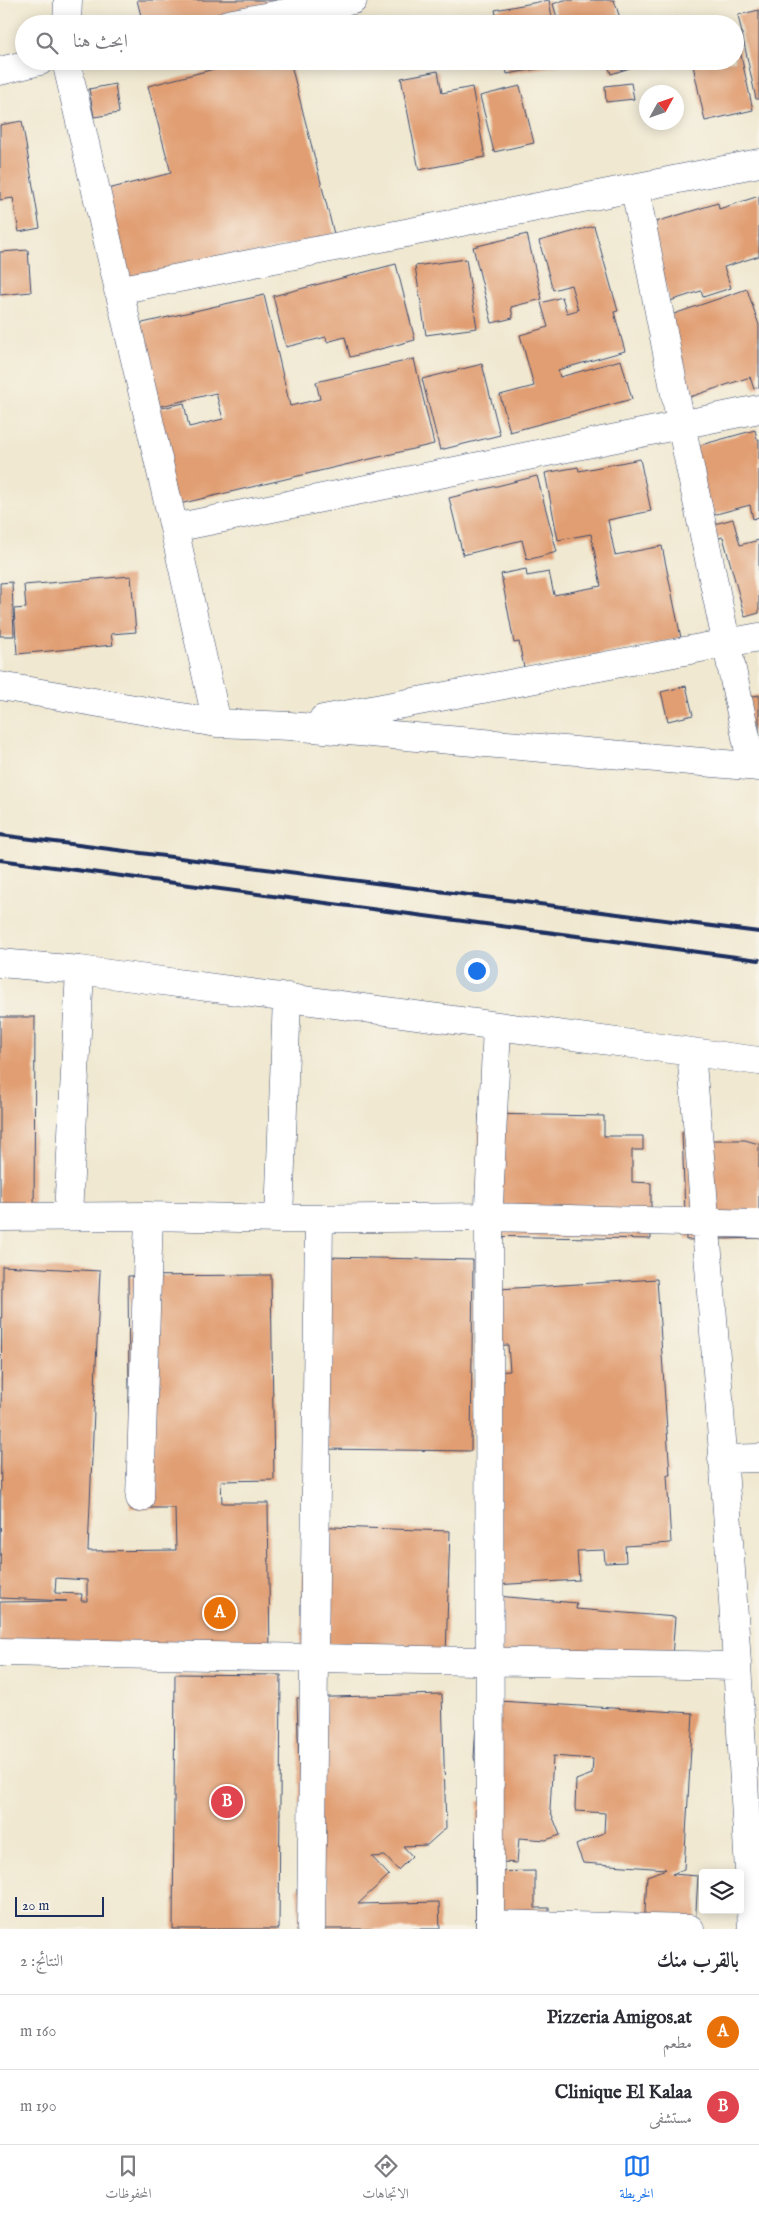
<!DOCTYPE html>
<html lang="ar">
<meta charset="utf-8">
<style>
body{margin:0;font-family:"IM FELL English",Amiri,serif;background:#f2f2f3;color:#2b2b33;direction:rtl}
.controls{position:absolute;right:15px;bottom:15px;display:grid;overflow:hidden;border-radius:5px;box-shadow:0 2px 12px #0003}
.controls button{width:45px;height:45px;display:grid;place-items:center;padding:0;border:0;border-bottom:1px solid #e1e1e2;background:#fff;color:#2b2b33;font:25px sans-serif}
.compass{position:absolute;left:639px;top:85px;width:45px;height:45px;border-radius:50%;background:#fff;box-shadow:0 2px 12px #0003;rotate:50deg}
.scale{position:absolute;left:15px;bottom:12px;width:89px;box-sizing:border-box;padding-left:5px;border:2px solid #1b2f5e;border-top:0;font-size:14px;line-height:18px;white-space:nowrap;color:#1b2f5e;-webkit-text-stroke:4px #f7f3e8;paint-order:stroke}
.you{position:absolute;left:476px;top:970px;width:18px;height:18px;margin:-12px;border:4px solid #fff;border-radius:50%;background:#1a73e8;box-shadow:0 0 0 8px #1a73e833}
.badge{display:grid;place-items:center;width:32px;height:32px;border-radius:50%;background:#1a73e8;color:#fff;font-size:16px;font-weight:700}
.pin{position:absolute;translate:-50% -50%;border:2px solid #fff;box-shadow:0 1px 5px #0006}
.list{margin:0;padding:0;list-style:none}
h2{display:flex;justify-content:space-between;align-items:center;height:65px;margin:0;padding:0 20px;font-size:21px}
h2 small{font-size:16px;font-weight:400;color:#7c7c81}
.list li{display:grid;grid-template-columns:32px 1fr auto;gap:15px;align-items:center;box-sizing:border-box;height:75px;padding:0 20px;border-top:1px solid #e1e1e2}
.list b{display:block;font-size:19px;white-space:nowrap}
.list p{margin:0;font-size:16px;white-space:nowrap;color:#7c7c81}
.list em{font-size:16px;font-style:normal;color:#7c7c81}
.icon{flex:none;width:28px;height:28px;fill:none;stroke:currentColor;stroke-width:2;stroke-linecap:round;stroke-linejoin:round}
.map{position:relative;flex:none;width:759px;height:1929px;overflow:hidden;direction:ltr}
.search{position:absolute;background:#fff;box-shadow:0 2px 12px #0003;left:15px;right:15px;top:15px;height:55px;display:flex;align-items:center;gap:12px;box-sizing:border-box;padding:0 18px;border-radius:28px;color:#7c7c81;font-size:19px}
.sheet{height:215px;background:#fff}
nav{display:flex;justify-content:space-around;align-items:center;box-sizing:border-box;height:70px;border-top:1px solid #e1e1e2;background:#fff;font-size:14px;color:#7c7c81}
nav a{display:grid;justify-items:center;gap:2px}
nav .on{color:#1a73e8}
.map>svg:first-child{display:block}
.building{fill:#e19e72;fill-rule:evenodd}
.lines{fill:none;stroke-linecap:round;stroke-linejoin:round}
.minor-casing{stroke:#3b4b6f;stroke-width:29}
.minor{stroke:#fff;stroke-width:28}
.rail{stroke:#1b2f5e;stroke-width:4}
</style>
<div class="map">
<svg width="759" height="1929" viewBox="0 0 759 1929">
<rect width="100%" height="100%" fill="#f7f3e8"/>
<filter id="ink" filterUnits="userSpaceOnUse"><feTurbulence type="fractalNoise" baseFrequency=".02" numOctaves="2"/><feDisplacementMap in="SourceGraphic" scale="10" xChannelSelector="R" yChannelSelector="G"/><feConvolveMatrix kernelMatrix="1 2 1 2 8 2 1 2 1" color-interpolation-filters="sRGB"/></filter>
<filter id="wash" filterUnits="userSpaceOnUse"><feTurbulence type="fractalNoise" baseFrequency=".0096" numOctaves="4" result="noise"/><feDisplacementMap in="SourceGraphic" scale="20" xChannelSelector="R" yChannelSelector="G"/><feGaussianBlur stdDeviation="1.12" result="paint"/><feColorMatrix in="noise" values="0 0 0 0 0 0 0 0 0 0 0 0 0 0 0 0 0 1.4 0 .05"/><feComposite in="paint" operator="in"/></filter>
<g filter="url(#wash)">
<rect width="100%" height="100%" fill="#f0e8d0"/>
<g id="blocks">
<path class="building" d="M137 0H303V1L208 24H143Z
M549 0 553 24H498L495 10Z
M564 0H614L622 24H559L553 4Z
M759 10V99H756L738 15Z
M736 33 753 110 705 121 692 61H735Z
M245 61H290L334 234 128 284 104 190 171 173 148 86Z
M505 61H560L561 65 507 74Z
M607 61H634L636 66 611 74Z
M438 71 442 93 472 87 485 157 419 170 401 78Z
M631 83 634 99 606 102 605 86Z
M115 84 119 113 94 117 89 89Z
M520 86 534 143 494 152 480 96Z
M22 121 40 228 19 232 13 198 0 200V125Z
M759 196V256L724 267 731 288 703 297 701 291 670 301 646 225 718 203 719 209Z
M594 226 618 311 614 312 625 351 558 370 560 377 621 360 632 399 510 432 500 395 534 386 520 335 548 327 541 303 562 297 567 313 578 310 571 285 553 290 539 241Z
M527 234 542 299 511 307 513 318 492 323 473 247Z
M28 250 31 292 0 295V252Z
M466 259 477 328 426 335 415 266Z
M396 264 415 340 350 357 345 337 327 342 326 337 286 347 273 296Z
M747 289 759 325V387L754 389 750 377 684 399 665 317Z
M264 295 290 406 320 399 316 382 414 359 434 444 171 506 149 411 184 403 189 427 223 419 216 393 153 408 134 325Z
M482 364 500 435 440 450 422 379Z
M755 430 757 439H759V517L753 519 750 505 709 516 690 448Z
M640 459 651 511 608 520 615 555 662 546 681 638 524 668 519 642 514 643 501 574 526 569 527 576 549 572 554 595 601 586 591 534 558 540 545 473 578 467 579 471Z
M537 476 557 552 527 560 522 540 463 555 449 498Z
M733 519 740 545 759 540V613L745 617 723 537 711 540 707 526Z
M131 576 136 632 111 634 113 645 17 654 14 609 26 608 24 585Z
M12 582 14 636H0V583Z
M686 686 693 715 668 721 661 692Z
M759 695V742L735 699Z
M0 1017H35L34 1218H0Z
M479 1114 604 1116V1136H643V1150H632V1182L651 1183V1239L478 1236Z
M682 1131 712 1140H745L759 1144V1238L686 1240Z
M325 1257 473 1260 471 1451 322 1449Z
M2 1266 100 1271 88 1551 176 1550 175 1508H130L128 1276 271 1275 274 1480 221 1481 222 1503H268L270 1656 0 1658V1602L67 1601 0 1598ZM56 1578 87 1580V1601H81L82 1594 55 1593Z
M657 1279 670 1475H667L671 1543 625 1546 626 1562 605 1563 604 1550 577 1551 579 1580 494 1585 480 1373 510 1371 508 1345 488 1346 484 1290Z
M305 1526 450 1531 446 1655 300 1668Z
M485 1595 577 1603 576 1609 675 1617 671 1671 480 1655Z
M175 1674 281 1675 279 1929H173Z
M478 1688 483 1700 693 1713 684 1869 672 1874 698 1876 695 1929H644L647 1876 666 1869 583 1863 576 1845 604 1833 605 1813 576 1811 575 1808 576 1780 592 1774 593 1759 553 1756 550 1810 560 1835 546 1840 519 1838 517 1863 475 1860 478 1802 490 1798 474 1758Z
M442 1694 446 1828 427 1845 403 1846 412 1856 398 1870 385 1856 372 1857 389 1875 358 1904 439 1902 440 1929H299L297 1889 311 1877 301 1841 297 1698Z
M535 1871V1908H549V1929H476L475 1872Z"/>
</g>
</g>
<g filter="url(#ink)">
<use href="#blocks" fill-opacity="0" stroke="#3b4b6f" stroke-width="1"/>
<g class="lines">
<g class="minor-casing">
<path id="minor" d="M67 24 68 0
M228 24 353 0
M66 61 174 528 217 723
M0 71 40 61
M635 189 681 424 752 766
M118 290 759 163
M174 528 759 409
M0 686 217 723 290 726 759 767
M323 719 759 637
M0 963 80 970 759 1061
M691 1052C717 1344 737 1636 752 1929
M68 1216 80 970
M0 1217 149 1216 279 1219 489 1217 759 1224
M279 1219 287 997
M722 1459 759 1458
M140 1498 149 1216
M0 1652 737 1666
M490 1924 690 1929
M311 1929 319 1219
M490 1929 489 1205 497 1026"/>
</g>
<use href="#minor" class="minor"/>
<path class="rail" d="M0 835 759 932
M0 860 759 960"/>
</g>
</g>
</svg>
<div class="controls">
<button><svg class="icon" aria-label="layers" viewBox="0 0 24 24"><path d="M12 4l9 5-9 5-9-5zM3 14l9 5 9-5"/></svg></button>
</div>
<svg class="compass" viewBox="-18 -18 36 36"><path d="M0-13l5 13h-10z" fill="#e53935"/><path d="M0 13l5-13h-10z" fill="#7c7c81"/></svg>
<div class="scale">20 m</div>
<div class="you"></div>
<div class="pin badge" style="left:220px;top:1613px;background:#e8710a">A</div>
<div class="pin badge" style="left:227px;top:1802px;background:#e0444e">B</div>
<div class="search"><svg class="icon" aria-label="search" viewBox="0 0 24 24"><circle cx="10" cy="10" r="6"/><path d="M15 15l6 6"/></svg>ابحث هنا</div>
</div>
<section class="sheet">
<h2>بالقرب منك<small>النتائج: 2</small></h2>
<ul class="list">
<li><span class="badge" style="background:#e8710a">A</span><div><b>Pizzeria Amigos.at</b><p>مطعم</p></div><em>160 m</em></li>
<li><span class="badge" style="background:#e0444e">B</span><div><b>Clinique El Kalaa</b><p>مستشفى</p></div><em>190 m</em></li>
</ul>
</section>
<nav>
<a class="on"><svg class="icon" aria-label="map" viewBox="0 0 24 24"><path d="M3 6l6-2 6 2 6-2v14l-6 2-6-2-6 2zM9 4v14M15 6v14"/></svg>الخريطة</a>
<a><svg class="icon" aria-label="directions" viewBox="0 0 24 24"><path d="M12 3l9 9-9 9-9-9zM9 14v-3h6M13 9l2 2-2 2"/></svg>الاتجاهات</a>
<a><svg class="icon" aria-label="saved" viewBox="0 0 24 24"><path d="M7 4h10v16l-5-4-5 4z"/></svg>المحفوظات</a>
</nav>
